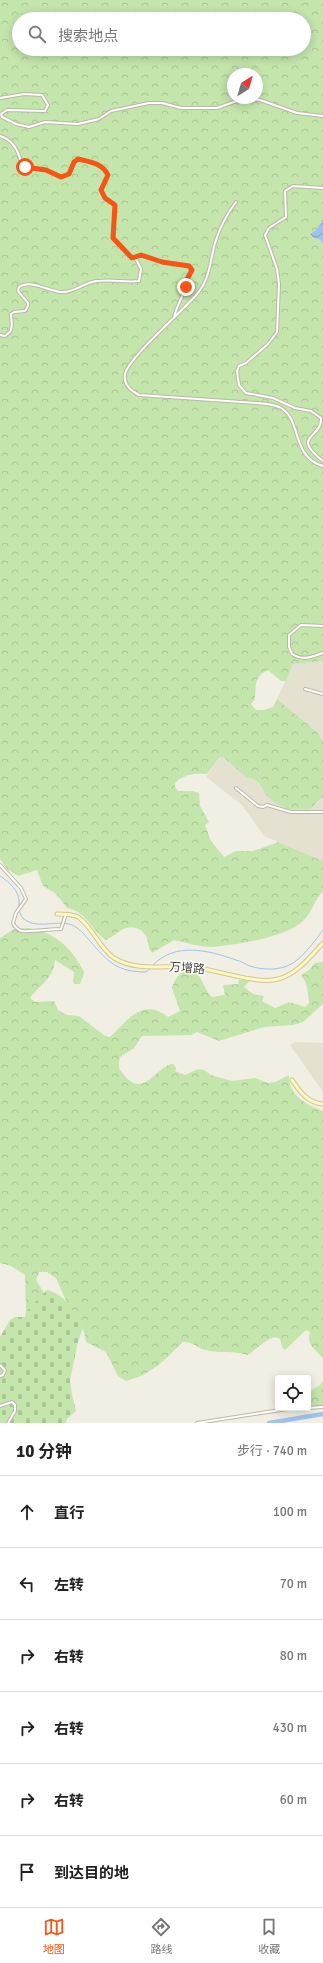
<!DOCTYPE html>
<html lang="zh">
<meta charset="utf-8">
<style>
body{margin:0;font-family:Signika,"Noto Sans SC",sans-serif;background:#f6f6f6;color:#222}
.controls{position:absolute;right:12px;bottom:12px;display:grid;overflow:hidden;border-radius:4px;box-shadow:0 2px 10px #0003}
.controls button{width:36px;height:36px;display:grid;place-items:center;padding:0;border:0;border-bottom:1px solid #e0e0e0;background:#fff;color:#222;font:20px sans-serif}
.compass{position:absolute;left:227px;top:68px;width:36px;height:36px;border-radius:50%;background:#fff;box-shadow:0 2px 10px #0003;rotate:37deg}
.stop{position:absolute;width:12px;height:12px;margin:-9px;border:3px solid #f65515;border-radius:50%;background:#fff}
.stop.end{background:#f65515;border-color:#fff;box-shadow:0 1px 4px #0008}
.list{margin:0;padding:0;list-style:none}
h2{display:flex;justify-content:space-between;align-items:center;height:52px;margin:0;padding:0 16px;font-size:17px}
h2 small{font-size:13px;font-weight:400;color:#767676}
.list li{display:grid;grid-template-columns:26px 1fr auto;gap:12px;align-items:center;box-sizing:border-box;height:72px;padding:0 16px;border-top:1px solid #e0e0e0}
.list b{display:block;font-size:15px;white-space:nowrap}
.list em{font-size:13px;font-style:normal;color:#767676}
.icon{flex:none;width:22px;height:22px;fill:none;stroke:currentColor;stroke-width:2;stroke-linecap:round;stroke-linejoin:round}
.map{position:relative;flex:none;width:323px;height:1423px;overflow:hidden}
.search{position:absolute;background:#fff;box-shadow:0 2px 10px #0003;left:12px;right:12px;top:12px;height:44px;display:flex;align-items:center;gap:10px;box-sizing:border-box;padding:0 14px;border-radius:22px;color:#767676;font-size:15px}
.sheet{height:484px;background:#fff}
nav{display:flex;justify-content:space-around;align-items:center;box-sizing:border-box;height:56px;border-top:1px solid #e0e0e0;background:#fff;font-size:11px;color:#767676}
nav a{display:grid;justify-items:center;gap:2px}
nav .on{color:#f65515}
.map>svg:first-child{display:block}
.residential{fill:#e5e1d1}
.forest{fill:url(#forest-crowns);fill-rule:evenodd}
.cemetery{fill:url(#cemetery-stones)}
.water{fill:url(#water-waves)}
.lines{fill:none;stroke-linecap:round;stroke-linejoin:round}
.stream{stroke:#9fc3ee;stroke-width:1}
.river{stroke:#9fc3ee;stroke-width:4.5}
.street-casing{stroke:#bcb7a6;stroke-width:4}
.secondary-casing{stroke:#d1c893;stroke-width:5}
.street{stroke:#fff;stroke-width:2}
.secondary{stroke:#fdf7c1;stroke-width:3}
.route{stroke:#f65515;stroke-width:5}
.labels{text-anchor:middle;stroke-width:3;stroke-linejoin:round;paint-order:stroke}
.street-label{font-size:12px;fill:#433f33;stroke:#fff}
</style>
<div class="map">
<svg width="323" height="1423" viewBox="0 0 323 1423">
<defs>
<pattern id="forest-crowns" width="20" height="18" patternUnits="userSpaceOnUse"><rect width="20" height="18" fill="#c4e5ac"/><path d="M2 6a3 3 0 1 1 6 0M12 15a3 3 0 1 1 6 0" fill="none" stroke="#aac694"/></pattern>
<pattern id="cemetery-stones" width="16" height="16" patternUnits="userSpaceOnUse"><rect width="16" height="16" fill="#c4e5ac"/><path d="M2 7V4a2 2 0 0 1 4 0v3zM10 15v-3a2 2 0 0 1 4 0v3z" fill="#aac694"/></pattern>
<pattern id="water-waves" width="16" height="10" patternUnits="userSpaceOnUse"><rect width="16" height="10" fill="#9fc3ee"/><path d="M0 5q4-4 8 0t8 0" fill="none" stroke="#83a0c1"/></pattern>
</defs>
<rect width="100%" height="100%" fill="#f1efe3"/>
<path class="residential" d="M323 661V740L317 732 277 699 293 664Z
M220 757H223L246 777 254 779 260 784 270 799 287 809 318 803 323 797V861L264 836 242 805 206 777Z
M295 1042 323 1043V1092L290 1045Z"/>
<path class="forest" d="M0 0H323V661L293 664 286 681H281L268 670C254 676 256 686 255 699L251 704 256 710H264L273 707 277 699 317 732 323 740V797L310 809H287L275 803 266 795 260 784 254 779 246 777 223 757H220L207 774C195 773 183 774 175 783V787L178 791H193L199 793 200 806 209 822 205 825 211 841 224 857 236 851H253L278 842 323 861V891C314 900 312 913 303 921 287 937 236 945 213 947 201 947 186 943 174 940L152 953C147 947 149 942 146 936 144 932 140 929 136 928 123 924 117 935 106 940 91 930 87 912 67 908L56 894 43 886 37 870 18 876 7 869 0 859ZM19 19H304V49H19ZM233 74H257V98H233Z
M29 928C56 933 72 948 84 972L80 984H75L73 982 74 972 55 960C53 980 41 983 30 998L35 1002 54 1001 58 1010 67 1015 79 1016 105 1036 110 1037C128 1020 142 997 168 1017L180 1011 172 988C175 977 182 969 193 970 204 978 203 989 212 997L225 995 223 985 238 984 239 980 251 979 244 987 253 994 264 996 262 1001 275 1008 289 1002 305 1007 309 1003C308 994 308 983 301 975L309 970 315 963 323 962V1004L303 1022 293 1025 264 1027 219 1041 197 1032 191 1035 142 1036 134 1048 120 1057C118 1068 118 1068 125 1076 144 1099 157 1065 173 1064L176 1068 175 1071 185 1075 198 1069 204 1070 211 1075 232 1081 255 1078 268 1083 275 1082 289 1075C288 1095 306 1105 323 1111V1358C315 1349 306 1345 310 1332L306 1330 285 1350 282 1347 280 1339C271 1332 256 1351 247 1355 233 1350 220 1354 206 1350 197 1348 192 1341 183 1342 163 1361 153 1374 126 1381L118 1376 106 1352 86 1342 83 1328 66 1301 56 1278 47 1272H39L36 1280 44 1293 26 1312 25 1275 11 1266 0 1263V938L14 929Z
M323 1381V1406L308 1407V1393L320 1385Z"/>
<path class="cemetery" d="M47 1290C66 1294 74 1313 83 1328L78 1342 70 1380 72 1395 76 1411 67 1419 66 1423H0V1337L10 1320 15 1317H25L26 1312Z"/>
<path class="water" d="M323 221V243L319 239 314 238 310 234 315 231Z"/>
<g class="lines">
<path class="stream" d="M0 876C6 880 14 886 17 893 21 900 17 910 22 917 35 931 56 919 72 925 79 928 85 935 90 941 108 962 117 972 146 972L151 968
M153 965C175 942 208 950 236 960 241 961 245 964 250 966 258 969 272 970 280 968 299 965 312 944 323 930"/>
<path class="river" d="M269 1423 323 1414"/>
<g class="street-casing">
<path id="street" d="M0 98 24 94 42 95 48 105 45 111 7 110 1 114 2 117 16 124 29 127 45 122 78 124 99 119 111 111 149 103H162L181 108H217L245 98
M247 98 260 100 297 113 323 116
M0 136C14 140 19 153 22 165L25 167 46 170 61 177 69 174 74 162 78 159C91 162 102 163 108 175L101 190 105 198 115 205 113 238 132 258C147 253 150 259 163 262 171 264 180 264 189 266L192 270C188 277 187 281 185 288 183 297 176 306 174 318
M323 188 293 186 285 191 286 217 269 228 265 235 277 269 279 284 277 332 268 344 246 363 239 366 237 371 239 385 246 393 273 398 295 408 311 411 321 418C322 439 290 435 323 461
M236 202C226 215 220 227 215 243 210 261 210 279 197 294 183 311 129 357 125 374 123 384 131 391 139 395L257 403C265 404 274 404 281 408 302 420 291 457 323 466
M0 335 5 336C15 330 11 323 11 314L14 312 25 311 28 306V303L18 291 19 287C30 279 48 291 61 292 73 293 81 285 92 282 107 278 124 283 139 281L141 269 135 257
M323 626 301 625 289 635V647L292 654C303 661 311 657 323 653
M305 689 323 694
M236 788 258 806 263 807 267 805 291 812H323
M0 865 21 888 26 899 16 913 13 923C14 926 18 930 22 931 27 932 53 929 61 929L66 914
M0 1365 5 1370 3 1375 0 1376
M0 1406 12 1402 15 1405V1411L8 1423
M308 1408 323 1407
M197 1423 287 1409 308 1408"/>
</g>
<g class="secondary-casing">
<path id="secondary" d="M57 914C63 914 72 914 78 917 93 927 99 948 114 958 139 973 167 964 194 967 216 970 259 985 278 979 297 974 310 957 323 943
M292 1080C300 1092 308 1103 323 1104"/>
</g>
<use href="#street" class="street"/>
<use href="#secondary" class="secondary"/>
</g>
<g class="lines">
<path class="route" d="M25 167 46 170 61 177 69 174 74 162 78 159C90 162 102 163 108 175L101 190 105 198 115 205 113 238 132 258 141 255 162 262 189 266 192 270 185 283 186 287"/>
</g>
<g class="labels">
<g class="street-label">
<text transform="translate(187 968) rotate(4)" y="4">万增路</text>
</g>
</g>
</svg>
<div class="controls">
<button><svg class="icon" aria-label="locate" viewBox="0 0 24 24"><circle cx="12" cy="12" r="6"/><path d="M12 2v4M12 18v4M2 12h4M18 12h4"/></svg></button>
</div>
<svg class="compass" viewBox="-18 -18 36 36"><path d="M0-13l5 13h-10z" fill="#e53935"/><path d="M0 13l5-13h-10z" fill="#767676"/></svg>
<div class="stop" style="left:25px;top:167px"></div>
<div class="stop end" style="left:186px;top:287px"></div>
<div class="search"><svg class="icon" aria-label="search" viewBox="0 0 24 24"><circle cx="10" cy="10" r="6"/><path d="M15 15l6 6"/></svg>搜索地点</div>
</div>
<section class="sheet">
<h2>10 分钟<small>步行 · 740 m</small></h2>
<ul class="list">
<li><svg class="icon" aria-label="ahead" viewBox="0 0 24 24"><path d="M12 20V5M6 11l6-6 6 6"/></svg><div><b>直行</b></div><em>100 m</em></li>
<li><svg class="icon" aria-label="left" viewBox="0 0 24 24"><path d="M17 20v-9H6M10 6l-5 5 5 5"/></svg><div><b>左转</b></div><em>70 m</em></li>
<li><svg class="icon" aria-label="right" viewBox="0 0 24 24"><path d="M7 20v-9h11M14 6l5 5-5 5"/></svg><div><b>右转</b></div><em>80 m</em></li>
<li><svg class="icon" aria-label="right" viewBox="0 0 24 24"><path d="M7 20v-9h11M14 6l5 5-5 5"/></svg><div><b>右转</b></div><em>430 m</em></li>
<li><svg class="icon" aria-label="right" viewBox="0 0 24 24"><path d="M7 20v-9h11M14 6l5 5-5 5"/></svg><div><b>右转</b></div><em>60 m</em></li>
<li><svg class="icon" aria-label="arrive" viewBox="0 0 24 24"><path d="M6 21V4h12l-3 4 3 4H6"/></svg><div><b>到达目的地</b></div></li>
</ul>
</section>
<nav>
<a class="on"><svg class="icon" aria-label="map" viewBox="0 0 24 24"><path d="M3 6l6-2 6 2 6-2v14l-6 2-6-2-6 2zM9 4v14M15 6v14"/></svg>地图</a>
<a><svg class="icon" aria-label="directions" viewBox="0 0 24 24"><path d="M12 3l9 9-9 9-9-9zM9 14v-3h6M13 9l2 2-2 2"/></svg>路线</a>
<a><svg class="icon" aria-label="saved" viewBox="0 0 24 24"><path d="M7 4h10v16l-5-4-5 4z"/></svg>收藏</a>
</nav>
